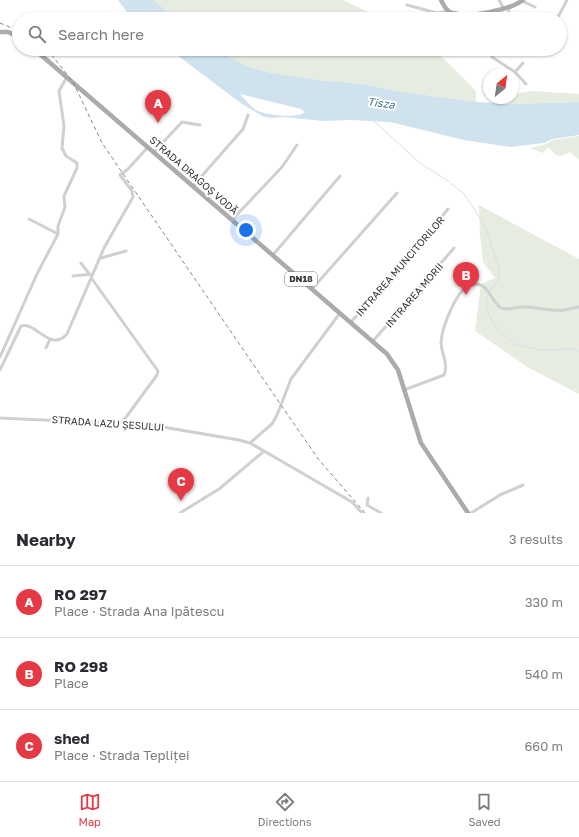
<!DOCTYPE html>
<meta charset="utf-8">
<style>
body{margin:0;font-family:"Golos Text",sans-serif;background:#f2f2f3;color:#2b2b33}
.compass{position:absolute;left:483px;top:68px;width:36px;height:36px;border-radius:50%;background:#fff;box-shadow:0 1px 3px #0004;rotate:29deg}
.you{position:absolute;left:246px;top:230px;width:14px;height:14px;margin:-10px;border:3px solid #fff;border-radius:50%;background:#1a73e8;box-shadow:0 0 0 6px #1a73e833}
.badge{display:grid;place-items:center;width:26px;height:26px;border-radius:50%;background:#e63946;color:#fff;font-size:13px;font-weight:700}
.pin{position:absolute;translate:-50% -33px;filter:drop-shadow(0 1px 2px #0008)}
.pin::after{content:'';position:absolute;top:21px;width:14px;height:12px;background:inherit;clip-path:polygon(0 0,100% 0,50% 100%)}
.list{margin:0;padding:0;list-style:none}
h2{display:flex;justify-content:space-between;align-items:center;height:52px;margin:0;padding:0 16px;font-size:17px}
h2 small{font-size:13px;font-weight:400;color:#7c7c81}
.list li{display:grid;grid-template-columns:26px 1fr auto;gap:12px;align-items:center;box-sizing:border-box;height:72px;padding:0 16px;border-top:1px solid #e1e1e2}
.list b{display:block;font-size:15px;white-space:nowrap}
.list p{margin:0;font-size:13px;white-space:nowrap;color:#7c7c81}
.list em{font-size:13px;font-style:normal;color:#7c7c81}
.icon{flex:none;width:22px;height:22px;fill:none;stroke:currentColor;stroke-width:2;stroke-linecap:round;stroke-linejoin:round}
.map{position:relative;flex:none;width:579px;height:513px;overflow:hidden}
.search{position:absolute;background:#fff;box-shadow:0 1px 3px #0004;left:12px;right:12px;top:12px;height:44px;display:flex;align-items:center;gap:10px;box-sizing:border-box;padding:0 14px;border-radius:22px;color:#7c7c81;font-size:15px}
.sheet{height:268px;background:#fff}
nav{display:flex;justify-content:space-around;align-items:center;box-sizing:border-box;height:56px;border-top:1px solid #e1e1e2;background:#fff;font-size:11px;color:#7c7c81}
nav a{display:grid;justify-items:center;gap:2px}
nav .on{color:#e63946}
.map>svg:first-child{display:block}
.green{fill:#e6ecdf}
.water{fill:#cfe2ee;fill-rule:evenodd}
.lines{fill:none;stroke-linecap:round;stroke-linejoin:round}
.stream{stroke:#cfe2ee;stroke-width:1}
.street{stroke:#d0d0d0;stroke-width:3}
.primary{stroke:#ababab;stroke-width:4.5}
.rail{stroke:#888;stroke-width:1;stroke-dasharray:4 3;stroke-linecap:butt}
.labels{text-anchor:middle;stroke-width:4;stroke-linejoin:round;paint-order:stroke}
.shield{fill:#fff;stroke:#707070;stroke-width:1}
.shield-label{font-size:9px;font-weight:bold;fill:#333}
.street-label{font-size:10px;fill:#333;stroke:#fff}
.water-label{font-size:11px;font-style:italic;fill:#3f7597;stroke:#fff}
</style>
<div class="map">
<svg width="579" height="513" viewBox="0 0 579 513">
<rect width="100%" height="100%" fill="#fff"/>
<path class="green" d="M154 0H343L383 19H175Z
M216 49H434L476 91V102L396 91 363 84 319 80 271 73 248 67Z
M532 91 579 94V102L509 104 494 98H513V94Z
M579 136V160L570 152 562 156 556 155 548 147 543 153 530 148 544 145 553 140Z
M479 205 579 259V394L529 368 475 331 481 284 495 278 483 262 480 236Z"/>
<path class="water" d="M118 0H154L175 19H132Z
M169 49H216L248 67 271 73 319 80 363 84 396 91 476 102 509 104 579 102V135L553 139 544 143 510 147 464 140 390 122 351 120 323 121 283 117 273 118 264 117 242 104ZM240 94 301 109 305 112C297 119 265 115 256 110 250 106 245 99 240 94Z"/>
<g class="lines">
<path class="stream" d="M374 121 420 163 448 181 464 194 475 210 486 229 500 271 498 280 488 294 486 307 489 316 496 327 514 344 540 350 571 349 579 351"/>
<path class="street" d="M499 0 504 9
M522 1 535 7
M407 5 437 13 449 11
M507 19 509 8
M557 19 567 0
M491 49 492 57 515 72 526 84
M544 50V49
M515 72 523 63
M154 152 182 122 200 125
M193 186 243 129 248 115
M29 219 58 234
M232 220 282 167 297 145
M273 255 340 176
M101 258 126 251
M81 263 90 275
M73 276 92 274
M92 279 158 371 157 375 121 424
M312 289 397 193
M351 322 406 261 448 209
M373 341 454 248
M46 348 50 339
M0 357 37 274 58 234V226L65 207 64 196 77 168V163L66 156 62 148 64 126 59 91 67 77
M0 370 21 326C36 321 50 353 67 334L104 248 133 197 132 191 120 175 128 169 148 147
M404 390 444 375C449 364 441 353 441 342 442 328 457 285 474 284 489 283 492 303 501 308 507 311 515 307 522 307 536 306 550 312 564 310 569 309 574 308 579 307
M0 418 151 425 239 440 250 443 352 502 362 513
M250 443 272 424 277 415 291 379 340 313
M368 498 367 505 381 513
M180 513 219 489 263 452
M471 513 500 495 523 485"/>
<path class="primary" d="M441 0C444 6 447 12 453 13 469 18 510 10 523 0
M0 32H8L19 37
M34 49 387 354 398 370 421 443 468 513"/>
<path class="rail" d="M0 23 19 31
M47 49 73 82 102 143 281 405 319 460 365 513"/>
</g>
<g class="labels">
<rect class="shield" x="285" y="272" width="32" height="14" rx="3"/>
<g class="shield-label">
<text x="301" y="282">DN18</text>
</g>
<g class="street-label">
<text transform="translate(194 175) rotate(41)" y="4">STRADA DRAGOȘ VODĂ</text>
<text transform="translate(400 266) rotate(-49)" y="4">INTRAREA MUNCITORILOR</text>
<text transform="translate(414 295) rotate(-49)" y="4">INTRAREA MORII</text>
<text transform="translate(108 423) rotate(4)" y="4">STRADA LAZU ȘESULUI</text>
</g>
<g class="water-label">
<text transform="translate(381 103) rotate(7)" y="4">Tisza</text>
</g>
</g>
</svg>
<svg class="compass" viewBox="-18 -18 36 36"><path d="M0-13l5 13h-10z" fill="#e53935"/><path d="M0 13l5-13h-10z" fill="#7c7c81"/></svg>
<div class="you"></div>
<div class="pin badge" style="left:158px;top:123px">A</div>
<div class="pin badge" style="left:466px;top:295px">B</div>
<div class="pin badge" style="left:181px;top:501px">C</div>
<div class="search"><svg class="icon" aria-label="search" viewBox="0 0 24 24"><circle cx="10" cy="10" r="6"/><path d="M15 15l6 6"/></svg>Search here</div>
</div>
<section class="sheet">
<h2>Nearby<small>3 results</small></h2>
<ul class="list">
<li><span class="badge">A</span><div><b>RO 297</b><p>Place · Strada Ana Ipătescu</p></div><em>330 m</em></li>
<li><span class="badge">B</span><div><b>RO 298</b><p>Place</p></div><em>540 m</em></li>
<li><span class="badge">C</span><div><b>shed</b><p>Place · Strada Tepliței</p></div><em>660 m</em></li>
</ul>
</section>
<nav>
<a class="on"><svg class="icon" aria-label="map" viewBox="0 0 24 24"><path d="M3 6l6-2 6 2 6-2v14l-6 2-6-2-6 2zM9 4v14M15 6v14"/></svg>Map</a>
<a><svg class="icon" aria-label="directions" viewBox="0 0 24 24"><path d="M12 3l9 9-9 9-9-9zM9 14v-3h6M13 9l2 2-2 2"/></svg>Directions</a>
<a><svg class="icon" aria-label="saved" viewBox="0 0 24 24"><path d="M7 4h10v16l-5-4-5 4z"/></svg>Saved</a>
</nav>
